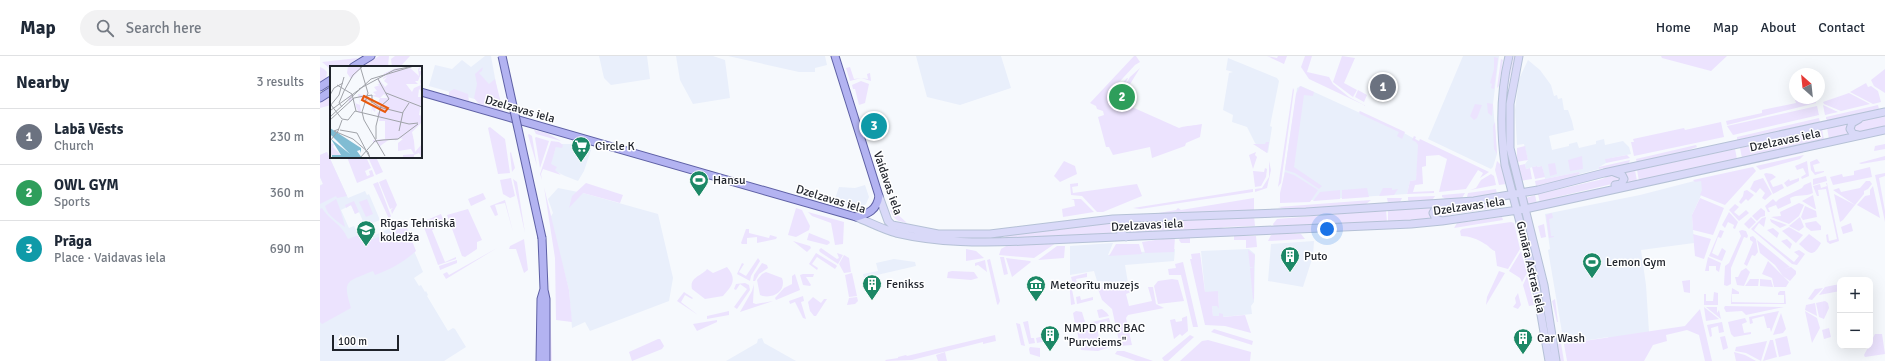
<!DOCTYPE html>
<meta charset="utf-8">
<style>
body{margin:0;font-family:Signika,sans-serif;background:#f2f2f3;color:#1f2937}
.controls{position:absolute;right:12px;bottom:12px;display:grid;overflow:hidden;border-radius:8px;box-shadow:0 4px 16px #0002}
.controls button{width:36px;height:36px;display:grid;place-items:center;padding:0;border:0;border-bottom:1px solid #e0e1e3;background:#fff;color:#1f2937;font:20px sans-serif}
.compass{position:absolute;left:1469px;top:12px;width:36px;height:36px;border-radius:50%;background:#fff;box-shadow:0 4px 16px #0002;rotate:333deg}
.scale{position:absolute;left:12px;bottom:10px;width:67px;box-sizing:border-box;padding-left:4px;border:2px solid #1f232b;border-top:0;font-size:11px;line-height:14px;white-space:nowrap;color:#1f232b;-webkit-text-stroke:3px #fff;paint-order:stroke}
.you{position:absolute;left:1007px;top:173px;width:14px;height:14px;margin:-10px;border:3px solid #fff;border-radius:50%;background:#1a73e8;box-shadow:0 0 0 6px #1a73e833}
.badge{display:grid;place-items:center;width:26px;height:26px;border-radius:50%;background:#1c8866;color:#fff;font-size:13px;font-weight:700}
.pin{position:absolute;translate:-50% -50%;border:2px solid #fff;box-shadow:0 1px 4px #0006}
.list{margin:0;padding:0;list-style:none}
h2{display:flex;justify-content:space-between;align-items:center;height:52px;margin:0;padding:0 16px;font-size:17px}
h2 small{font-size:13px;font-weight:400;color:#747a83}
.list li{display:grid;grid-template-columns:26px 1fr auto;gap:12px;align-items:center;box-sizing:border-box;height:56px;padding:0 16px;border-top:1px solid #e0e1e3}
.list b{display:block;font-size:15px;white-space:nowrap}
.list p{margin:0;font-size:13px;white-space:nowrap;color:#747a83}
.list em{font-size:13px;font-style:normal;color:#747a83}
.icon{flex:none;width:22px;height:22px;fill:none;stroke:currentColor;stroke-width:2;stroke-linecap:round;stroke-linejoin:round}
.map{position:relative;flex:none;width:1565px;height:305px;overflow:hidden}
header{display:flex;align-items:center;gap:24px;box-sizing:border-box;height:56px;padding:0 20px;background:#fff;border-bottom:1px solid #e0e1e3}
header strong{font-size:19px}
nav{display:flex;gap:22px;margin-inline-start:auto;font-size:14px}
.search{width:280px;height:36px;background:#f2f2f3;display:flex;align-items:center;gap:10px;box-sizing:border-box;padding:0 14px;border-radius:22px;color:#747a83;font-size:15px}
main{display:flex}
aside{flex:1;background:#fff}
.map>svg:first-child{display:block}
.built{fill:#e9effb}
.green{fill:#ece3fe}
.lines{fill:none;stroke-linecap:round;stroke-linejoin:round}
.secondary-casing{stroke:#b5c1d6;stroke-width:9}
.primary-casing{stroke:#5e60a5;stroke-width:9}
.secondary{stroke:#d9d9f8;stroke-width:7}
.primary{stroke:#b3b3f1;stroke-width:7}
.primary-bridge-casing{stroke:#5e60a5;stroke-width:9;stroke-linecap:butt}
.primary-bridge{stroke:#b3b3f1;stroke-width:7}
.labels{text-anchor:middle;stroke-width:3;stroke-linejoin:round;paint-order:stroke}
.street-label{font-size:12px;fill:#1f232b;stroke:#fff}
.poi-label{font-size:12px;fill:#1f232b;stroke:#fff;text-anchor:start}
.inset-road{fill:none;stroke:#a0a3a9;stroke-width:1}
.view{fill:#e8590c;fill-opacity:0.15;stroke:#e8590c;stroke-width:2}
.inset-edge{fill:none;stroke:#1f232b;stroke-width:2}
</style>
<header>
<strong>Map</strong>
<div class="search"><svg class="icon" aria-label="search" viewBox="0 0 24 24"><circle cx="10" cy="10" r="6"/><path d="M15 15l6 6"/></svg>Search here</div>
<nav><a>Home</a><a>Map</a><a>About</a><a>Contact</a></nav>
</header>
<main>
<aside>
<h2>Nearby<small>3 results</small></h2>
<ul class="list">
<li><span class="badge" style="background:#6b7280">1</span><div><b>Labā Vēsts</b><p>Church</p></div><em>230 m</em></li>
<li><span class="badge" style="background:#2e9e5b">2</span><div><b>OWL GYM</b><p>Sports</p></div><em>360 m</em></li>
<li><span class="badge" style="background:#0f9aa8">3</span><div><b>Prāga</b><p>Place · Vaidavas iela</p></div><em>690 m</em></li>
</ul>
</aside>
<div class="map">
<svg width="1565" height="305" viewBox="0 0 1565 305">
<rect width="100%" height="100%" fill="#f6f9fd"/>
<path class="built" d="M165 0H171L179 44V50L109 30 115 9 132 13 142 4 151 11Z
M279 0H327L330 23 291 29 284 22Z
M356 0H393L405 4 410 42 373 48 360 24Z
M408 0H505L507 9 495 12V16H479Z
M596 0H681L691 32 640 49 607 41Z
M1143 0H1179L1173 48 1177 98 1173 111 1171 113 1108 83Z
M908 2 957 22 959 25 950 70 952 71 948 97 941 93 935 87 927 71 912 66 913 59 903 54 909 17 913 16 906 14Z
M1208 4 1220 14 1231 29 1234 40 1237 39 1238 43 1242 42 1244 54H1248L1252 65 1254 74 1229 80 1232 94 1249 90V88L1257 86 1259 92 1276 88V85L1284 83 1285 89 1303 85 1309 91 1311 98 1286 103V107L1279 111V113L1260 118 1259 116 1225 123 1222 110 1217 111 1216 110 1206 113 1205 108 1208 104 1204 88 1197 89 1195 54 1199 23Z
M981 30 1084 77 1100 86 1096 124 1090 125 1087 138 960 146 975 47 977 32Z
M237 88H252L271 94 264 115 258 125 245 120 229 112Z
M7 96 28 142 45 135 47 139 49 138 60 164 45 170 39 156 35 158 31 149 21 154 29 172 34 170 38 178 42 176 46 183 75 170 76 172 83 169 103 216 94 222 99 230 101 229 105 236 106 235 108 239 107 240 128 275 133 272 135 273 146 291 124 305H0V129L3 128 0 121V99Z
M1382 123 1383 135 1372 159 1374 187 1321 194 1326 229 1329 276 1289 283 1288 281 1244 288 1228 194 1230 193 1225 158 1320 139Z
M545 129 549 141 546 148 540 152 514 146 519 131 535 132Z
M238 132 263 137 338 158 353 222 349 245 270 275 265 266 252 272 249 234 230 162 233 157 228 143Z
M994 185 993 200 983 231 948 225 951 188Z
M793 187 788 199 855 193 854 205 805 209 808 227 777 225 774 215 750 219V190Z
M929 193 935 198 934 246 931 250 932 258 902 261 899 258V260H893L892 250H898L899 253 898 236H885L881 195Z
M574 203 595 206 596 210 544 222 543 218 558 215 556 207Z
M442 282 444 287 476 305H406L437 287 438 283Z"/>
<path class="green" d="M59 0H69L68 11H42Z
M75 0H90L80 11H72L71 3Z
M814 0H816L820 6 815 9 791 35 794 43 859 72C867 69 874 70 882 68L880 81 866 87 865 90 832 102 830 91 793 99 789 91H786L778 61 784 59 783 55 777 53 776 50 770 47Z
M947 0 957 2 958 0H967L964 8Z
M985 0H992L987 16 1009 21 1013 28 1029 41 1046 50 989 23 981 11Z
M1022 0 1035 2 1024 27 1037 34 1033 41 1013 26Z
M1194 0H1195C1188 27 1182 58 1187 86 1189 99 1192 112 1195 126H1193C1183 84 1182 42 1194 0Z
M1341 0H1407L1391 15 1342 2Z
M1174 1 1178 2 1174 33 1171 32 1172 28 1170 27 1174 13Z
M38 2 25 11H11V17L8 11 2 6Z
M1181 3 1183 4 1179 30 1177 32Z
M0 11 4 13 7 16 6 23 0 27Z
M163 11 162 15 159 17 169 28 175 23 183 55 159 48 154 42 157 28 155 18Z
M530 11 534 23 541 22 548 23 547 18 550 17 551 25 541 22 530 25 526 12Z
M820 12 807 33 804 31 810 21Z
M1565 13V37L1554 30 1551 24Z
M807 22H808L798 42 794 36Z
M541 25 549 28 545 47 539 49 535 33H533L532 29Z
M1546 27 1548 31 1551 30 1558 35 1561 46 1553 48 1530 36Z
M980 30 994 36 993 40 984 39 974 111 1002 130 999 133 975 117 965 114 976 38Z
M973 32 974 34 961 127 958 131Z
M134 33 148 38 149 45 129 40V36Z
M1038 34 1047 39 1044 46 1035 41Z
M1529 37 1550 48 1521 55 1504 48 1503 46Z
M11 40V49L0 52V47Z
M1485 42H1495L1496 47 1407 69 1406 65 1442 57V54L1476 47 1475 44Z
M1167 47 1173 48 1172 60 1168 57Z
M1155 48 1162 49 1157 62 1154 64 1150 60Z
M1503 49 1518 56 1505 59Z
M1558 49 1559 53 1508 65 1506 63V61Z
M1497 50 1499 59 1413 79 1407 70Z
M1040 55 1085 76 1082 83 1077 80 1079 76 1040 58 1039 56Z
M1565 59V71L1539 77 1534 76 1533 70C1540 64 1556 63 1565 59Z
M1499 62 1500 66 1417 84V81Z
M1175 66 1177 98 1174 93 1173 70Z
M1401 66 1404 81 1314 100 1311 86H1314L1313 83 1364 72 1365 74Z
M1528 67 1530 78 1509 83 1507 72Z
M170 71 185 83 190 117 178 118 168 72Z
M1502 73 1504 84 1422 102 1420 92Z
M214 74 227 77 241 85 216 78Z
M209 78 212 80 217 110 208 79Z
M1094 80 1096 81 1095 83 1099 85 1100 83 1169 116 1160 122 1163 117 1158 114 1146 133 1119 136 1127 103 1119 99 1106 100V110L1102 111 1103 128 1095 129 1093 136 1114 135V137L1087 138 1090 125 1096 124 1098 89 1096 86 1092 84Z
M216 81 229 85 220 112 215 82Z
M231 85 239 86 243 89 242 92 236 91 231 108 237 111 235 114 241 119 223 113 221 118 222 124 220 118Z
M946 86H949L947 97 933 88H945Z
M1565 88V93L1554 95 1555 90Z
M1376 89 1377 91 1357 98 1317 107 1316 103Z
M1205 90 1208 104 1197 106V92Z
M1415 93 1417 103 1319 125 1317 114Z
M1483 95V97L1423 110 1422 108Z
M7 96 27 140 17 142 16 140 0 148V130L3 128 0 121V99Z
M191 96 195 112 192 116 190 97Z
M936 96 935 99 937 101 933 113 929 99Z
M1307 99 1310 102 1286 107 1285 103Z
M1484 99 1480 103 1440 114 1436 110Z
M1262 100 1263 113 1250 115 1248 104Z
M1565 100V104L1541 108 1539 107Z
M27 101H46L51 112 45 115 47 120 50 119 49 115 52 114 54 120 37 127Z
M48 101H56L63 116 56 119Z
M1497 103 1500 107 1493 109 1495 116 1504 115V116L1495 119 1491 114 1490 106Z
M1310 104 1308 109 1279 113V111Z
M744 105 755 110 757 118 740 126 734 120Z
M949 105 951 114 947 132 935 136V133L942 132 949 121Z
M1177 105 1181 109 1186 128 1179 129 1175 114Z
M1487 105 1489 120 1482 123 1481 121 1486 118 1483 112 1477 114 1475 110Z
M1235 107 1237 118 1230 120 1228 108Z
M1205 108 1206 113 1210 112 1212 123 1200 125 1196 110Z
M1217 110V111L1222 110 1225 121 1215 123 1212 111Z
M1433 111 1436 115 1405 149 1380 139 1382 134 1381 125 1375 126 1373 124Z
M1550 111 1552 121 1513 129 1510 121 1522 118 1523 121 1534 119V115Z
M945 112 947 113 946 121 941 130 935 131 933 115 944 116Z
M1315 114 1317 125 1304 128 1303 116Z
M965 116 974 119 998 134 990 146 960 147V137Z
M1259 116 1260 118 1248 123 1216 130 1215 125Z
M1446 117 1452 118 1456 121 1450 125 1453 131 1462 128 1464 132 1453 138 1444 118Z
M1565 117V120L1559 122 1565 155V166L1555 119Z
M1171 118 1174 120 1176 129 1150 134 1156 132 1161 124Z
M1295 118 1300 121 1299 125 1296 127 1233 142 1220 147 1218 138 1279 124Z
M1506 120 1507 125 1493 129V123Z
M191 122 195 140 190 142 183 138 180 124Z
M1443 122 1452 138 1445 144 1442 142 1445 137 1440 132 1436 137 1430 133 1434 125Z
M1479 122V125L1467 131 1464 127 1469 123 1470 125Z
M66 123 77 149 72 158 71 154 73 152 70 153 59 126Z
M193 123 197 126 205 177Z
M1546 125H1550L1552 128 1548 133 1544 135V138L1535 149 1513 134 1519 132 1521 136 1540 132Z
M58 126 71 160 69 163 53 128Z
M1491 126 1493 137C1485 141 1478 138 1470 142L1471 147 1458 153 1456 149 1448 152 1450 156H1448L1445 150 1453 143 1456 146 1459 143 1482 132 1484 129Z
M266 127 303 139 300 147 263 137 249 152 252 140Z
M758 127V130L752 131 753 137 817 128 822 140 783 156H777L762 140 751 139 750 128Z
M1506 127H1507L1519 185 1510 188 1507 186 1506 179 1508 178 1509 185 1517 183 1506 133 1498 134 1499 140H1497L1493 130 1500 128 1501 132 1507 130Z
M1553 130 1560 162 1537 149 1545 140 1550 139V134Z
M224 131 249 234 252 266 236 264 235 202Z
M1047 132 1049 141 1022 143V134Z
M1063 132H1072V134L1078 133 1074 139 1059 140Z
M933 133V136L820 153 813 152Z
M1176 133 1177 138 1155 143 1147 141 1148 137Z
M1020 134V143L993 145 1000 136Z
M1427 134 1434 139 1428 145 1426 143 1421 148 1419 146 1423 140 1424 135Z
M163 137 166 143 151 150 148 143Z
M1145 137 1142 142 1126 143 1122 141V139Z
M1514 138 1535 149 1523 164 1520 166Z
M1215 139 1217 148H1207L1206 142Z
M1493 139 1496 153H1495L1482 145Z
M1115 140 1111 146 1090 147 1088 144V141Z
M934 142V154L827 159 856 154 858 152 861 154Z
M1067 142H1082L1079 148 1068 147Z
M1380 142 1404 152 1393 179 1373 174 1372 159Z
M16 143C18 146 25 168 25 171 17 165 8 160 5 150Z
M47 143 53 158 46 161 39 146Z
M751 143H761L774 156 743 161 742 153 755 150 754 144Z
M185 144 193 176 185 147 175 149 178 159 175 160 170 150Z
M1051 144 1045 149 965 153 958 151Z
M1179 144 1181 151 1129 159 1123 162 1117 160V156L1119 152 1158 149Z
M34 145 39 156 35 158 31 149 26 152 25 149Z
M1479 147 1484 149 1479 160 1469 168 1451 161 1461 160 1460 156Z
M1415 148 1419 151 1414 156 1419 160 1426 154 1429 157 1419 165 1409 154Z
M1485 150 1496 155 1497 161 1483 164 1481 161Z
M1113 151V163L1068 166V154Z
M2 152C10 165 21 167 28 183L41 178 46 186 84 171 87 172 96 195C84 206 71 213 55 219L53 215C27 226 22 223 31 252L2 268 0 266V153Z
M476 152 482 154 490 170 489 174 476 181 468 179Z
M1441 152 1445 155V160L1441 161 1437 165 1432 160Z
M148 153 162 184 157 186V193L145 201 142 200 127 159Z
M570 154H573L587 167C577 165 574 164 570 154Z
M1066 154 1067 166 954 171 953 168 957 163Z
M488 156 524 166 523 188 515 189 511 167 492 160Z
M1409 156 1418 166 1415 173 1413 172 1414 169 1408 166 1405 172 1402 169Z
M1232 157 1233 162 1229 163 1231 180H1234V181L1229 182 1226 159Z
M121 158 125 168 112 174 125 206 136 201V203L118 209 102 166Z
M934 160 935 170 905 171 893 174 805 177 803 176 802 169 828 165Z
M1182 161 1183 164 1134 172 1137 167Z
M1431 161 1436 166 1429 173 1424 168Z
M1446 161 1444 171 1439 167 1434 174 1474 206 1479 200 1474 196 1479 194 1485 198 1477 209 1472 208 1431 173 1442 162Z
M1480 161 1484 171 1479 175 1469 170Z
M1205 163 1221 229 1234 305H1232L1225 253 1203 164Z
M1450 163 1467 169 1460 172 1451 166Z
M1496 165 1501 170V174L1491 175 1486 171 1485 167Z
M798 166 799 178 685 182 686 180 693 179 783 167Z
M1191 166 1194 167 1200 193 1188 213 1177 210 1175 195C1171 194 1169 190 1165 188 1158 183 1149 180 1141 180L1140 175 1142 173Z
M1531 167 1533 175 1523 178 1521 171Z
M1224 168 1226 181 1221 182 1218 170Z
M1469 171 1483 179 1476 187 1462 175Z
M1453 172 1459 177 1457 182 1447 174Z
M426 173H429V177L449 182 450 179 457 181 456 183 437 187V181L427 182V188H422L421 187Z
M1400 174 1404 175 1401 182 1398 181 1392 197 1398 200 1402 192 1406 195 1402 205 1389 200Z
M1422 174 1426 175 1428 180 1427 182 1424 181 1411 212V228L1407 230 1404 229 1405 210 1409 207 1421 180 1419 175Z
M489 177 509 185 510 187 507 189 487 184Z
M954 177 981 178 985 183 948 185 951 179Z
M1373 178 1391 183 1384 203 1375 200Z
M1489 178 1501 187C1493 202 1490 198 1479 188Z
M904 179 936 180 937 191 926 192V184H914V180L870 182V187H861L859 184 861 181Z
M1433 180 1436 183 1438 196 1435 200 1432 199 1427 210 1424 208 1433 186 1430 184V181Z
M855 181 854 196 825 197 822 186Z
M204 183 208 214 204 217 196 193H189L190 190Z
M1467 183 1472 188 1470 193 1461 185Z
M1437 184 1470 211 1464 213 1471 211 1476 215V218L1470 225 1463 220 1455 209 1440 197Z
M473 185 490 190 491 192 487 196Z
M736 187 714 202 679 199 681 193 688 189Z
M796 188H819L822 198 789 200Z
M737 190H745L744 202 718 204Z
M177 192 126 223 123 218 127 216 129 219Z
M501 192 517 203 519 202 517 197 523 199 518 208 500 196 499 194Z
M646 193 656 195 664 202 646 205Z
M928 194 935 199 934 211H930Z
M1201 195 1207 217 1202 226 1200 222 1189 215Z
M496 197 516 209 517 210 515 213 497 201 492 208 498 212 497 214 489 208Z
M880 197 885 236 898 235 899 253 897 250H892L893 260H899V257L903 258V261L925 259 931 277 905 270 885 269 870 203H872L871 198Z
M524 199 529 202 531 216 524 217 519 208Z
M680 201H684L688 218 684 219Z
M1388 201 1401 207 1399 216 1396 214V210H1389V215H1385Z
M438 202 440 205 431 220 430 225 417 218 422 207 424 208 419 216 426 220Z
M686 202 710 205 711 206 692 221Z
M670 203 680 245 678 249 677 248 667 204Z
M137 204V207L120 214 119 210Z
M665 204 667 216 658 209 655 210V207Z
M1448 205 1469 226 1466 231H1454L1452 222 1442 218Z
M863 206 878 271H873L861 219H849L848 213 856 212 855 208Z
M442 207 447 209 448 212 439 218 435 225H433L434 219Z
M407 211C417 223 413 229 403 240L385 243 372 233C369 221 382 220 387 213L393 217Z
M934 211V242L933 244 930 212Z
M1426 212 1430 216 1424 230 1417 229 1415 221H1418L1421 215Z
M632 215 654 216 658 222 651 224 627 222 628 216Z
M1179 215 1185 217 1166 249 1167 241Z
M446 216 462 222C467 235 452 244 440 239L437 224 442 218Z
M532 217 537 240 529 241 525 219Z
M767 217V221L756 223 758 232 754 233 751 221Z
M475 218 480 234 456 244 455 242 464 232 472 228V220Z
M483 218H494L493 221H486L491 229 490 230 483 229 480 219Z
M229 219 232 305H229Z
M1207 220 1214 249 1209 250 1203 229Z
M852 223 858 224 864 245 838 248 834 230 838 225Z
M1430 223H1439L1438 230H1425Z
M1440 223 1451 224 1453 231 1440 230Z
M750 224 755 248 751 249 749 225Z
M1370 224V237L1364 236 1362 225Z
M425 227 429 229 430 234 417 253 414 251 427 233 420 228 416 234 414 233 416 228Z
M434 228 433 247 436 248 453 245 420 256 432 235Z
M1520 228V235L1499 239 1505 231Z
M788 229 806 231 813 235 806 238 809 250 832 245 828 231H833L836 248 844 252 808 259 806 262 812 289 800 290 792 253 782 244 778 233Z
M1412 232 1419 236V238H1412V246L1464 247V239H1458V237L1460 235H1465L1466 248H1411Z
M1503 232 1492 244 1488 243 1495 233Z
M364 236 373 242 372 243 365 239 361 246 378 259 357 245Z
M1394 236 1398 237V249H1384V238H1386V245H1393Z
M1198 237 1201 249 1198 253 1193 251 1196 247 1195 242Z
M483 240 484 245 481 246 486 263 483 262 475 246 470 248 469 245Z
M760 240 761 244 773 241V244L757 248 756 241Z
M493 241 501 247 504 243H507L496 260H494L490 255 488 246Z
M537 241 538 245 535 248 527 249 529 242Z
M1235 243 1238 266H1237L1232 245Z
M1505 245 1508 247 1509 252 1504 263 1499 261 1496 247Z
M1495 247 1497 260 1485 254 1486 249Z
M1405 250 1464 251 1426 259 1422 255 1406 256 1404 252Z
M1384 251 1399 263 1386 265Z
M1386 251H1397V257L1399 254 1401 263Z
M782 253 787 257 789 260 779 262 777 254Z
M1380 253 1392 305H1385L1379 279 1367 274 1346 279 1347 285 1333 289 1324 305H1247L1244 288 1365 270Z
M409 255V259L387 263V260Z
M756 255 762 256 765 266 755 268 753 257Z
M1459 255 1451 276 1450 272H1447L1444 260 1432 263 1433 267 1430 268 1429 261Z
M1485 255 1497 262 1500 272 1492 287Z
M1461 257 1466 273 1463 277 1453 279Z
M867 260 868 275 862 280 860 278 854 283 850 264 855 263 856 266 862 265V262Z
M789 262 791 269 789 270 787 265 776 268 781 290 794 286 793 290 778 295 761 294 756 270Z
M1425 262 1427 266 1422 268 1424 277 1431 276V278L1414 281 1411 278 1408 266Z
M397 264V266L377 275 373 268Z
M708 265 711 282H714L715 287 709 288 703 266Z
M1402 266 1404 276 1399 277 1398 270 1391 272 1392 280 1390 281 1387 269Z
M696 267 700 268 705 290 701 289Z
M1509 272 1511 281 1504 283 1502 274Z
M894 273 933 285 932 289 891 276Z
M1555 278H1562L1565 298 1545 301 1544 299Z
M675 279 676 285 663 288V286L592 304 566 305 565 304 578 302V301L586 299 587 300Z
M727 279 728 282 736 281V283L717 287 716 282Z
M870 279 874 281 848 305H844L842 302Z
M1405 280 1408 292 1403 294 1400 281Z
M1467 280 1471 298 1459 301 1455 283Z
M338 283H340L344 290 342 293 312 305 309 296Z
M888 284 931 296 930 305H860L882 285Z
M1450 284H1453L1457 301 1443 305Z
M1447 285 1441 305 1426 297 1415 295 1416 291Z
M1241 287 1244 305H1239L1237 291 1238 288Z
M710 291 720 292V301L710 298 709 293Z
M797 295H804L833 305H816L795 298Z
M625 296 627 305H618L616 299Z
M1414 296 1425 299 1436 305H1416Z"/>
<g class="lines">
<g class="secondary-casing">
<path id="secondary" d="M1189 0C1180 37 1180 72 1185 109L1215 224 1229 305
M1199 0 1190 48V92L1224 229 1236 305
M1538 79 1533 78 1530 73 1532 67 1539 63
M1294 116 1302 119 1304 123 1301 128 1295 129
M559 140 568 165 572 169 618 178H670L793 163 986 156 1154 145 1218 134 1284 117 1565 56
M536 161C549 166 562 173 576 177 619 187 662 187 705 185L1091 168 1122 165 1205 153 1565 74
M1122 165 1116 163 1113 157 1117 150 1123 149
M806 181 801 177 799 172 801 167 808 164"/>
</g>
<g class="primary-casing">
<path id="primary" d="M33 11 51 0
M0 31 11 24
M101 36 536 161C548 158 557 154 559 140L515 0
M0 42 11 35
M224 234 226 243V305
M220 305 221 243 224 233 222 182"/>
</g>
<use href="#secondary" class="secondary"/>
<use href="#primary" class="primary"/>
<g class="primary-bridge-casing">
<path id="primary-bridge" d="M182 0 222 182"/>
</g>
<use href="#primary-bridge" class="primary-bridge"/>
</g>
<defs>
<g id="supermarket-pin" transform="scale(1)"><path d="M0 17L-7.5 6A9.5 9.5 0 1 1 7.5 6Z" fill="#1c8866" stroke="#fff"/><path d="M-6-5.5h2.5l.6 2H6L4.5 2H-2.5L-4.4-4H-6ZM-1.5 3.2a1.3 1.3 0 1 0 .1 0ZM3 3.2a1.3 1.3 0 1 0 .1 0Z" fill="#fff"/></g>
<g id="stadium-pin" transform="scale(1)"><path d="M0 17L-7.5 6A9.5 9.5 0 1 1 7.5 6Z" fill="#1c8866" stroke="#fff"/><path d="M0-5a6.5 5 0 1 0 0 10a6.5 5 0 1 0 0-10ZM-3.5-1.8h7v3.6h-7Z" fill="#fff"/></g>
<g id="school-pin" transform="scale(1)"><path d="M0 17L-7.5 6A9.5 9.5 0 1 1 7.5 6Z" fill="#1c8866" stroke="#fff"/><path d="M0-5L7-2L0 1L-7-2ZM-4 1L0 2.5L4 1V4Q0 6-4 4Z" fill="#fff"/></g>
<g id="building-pin" transform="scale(1)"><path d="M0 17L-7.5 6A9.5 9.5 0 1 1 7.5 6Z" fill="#1c8866" stroke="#fff"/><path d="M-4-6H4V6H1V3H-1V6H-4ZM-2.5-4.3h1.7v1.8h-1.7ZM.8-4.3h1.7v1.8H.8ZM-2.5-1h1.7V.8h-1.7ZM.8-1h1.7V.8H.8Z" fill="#fff"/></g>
<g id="museum-pin" transform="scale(1)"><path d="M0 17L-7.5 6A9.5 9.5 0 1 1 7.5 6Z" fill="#1c8866" stroke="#fff"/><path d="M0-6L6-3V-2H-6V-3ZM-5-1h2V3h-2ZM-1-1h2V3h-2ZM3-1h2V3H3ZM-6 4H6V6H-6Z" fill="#fff"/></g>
</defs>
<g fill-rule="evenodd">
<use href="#supermarket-pin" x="261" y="90"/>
<use href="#stadium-pin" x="379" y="124"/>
<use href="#school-pin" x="46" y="174"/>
<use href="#building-pin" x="970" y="200"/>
<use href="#stadium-pin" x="1272" y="206"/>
<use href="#building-pin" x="552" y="228"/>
<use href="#museum-pin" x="716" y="229"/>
<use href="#building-pin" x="730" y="279"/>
<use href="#building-pin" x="1203" y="282"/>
</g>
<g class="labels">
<g class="street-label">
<text transform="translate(200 53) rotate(16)" y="4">Dzelzavas iela</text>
<text transform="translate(1465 84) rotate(-12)" y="4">Dzelzavas iela</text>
<text transform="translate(568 127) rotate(71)" y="4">Vaidavas iela</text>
<text transform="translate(511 143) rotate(17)" y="4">Dzelzavas iela</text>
<text transform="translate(1149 150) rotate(-8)" y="4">Dzelzavas iela</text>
<text transform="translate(827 169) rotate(-3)" y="4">Dzelzavas iela</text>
<text transform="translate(1211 211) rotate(77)" y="4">Gunāra Astras iela</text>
</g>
<g class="poi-label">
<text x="275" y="94">Circle K</text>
<text x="393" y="128">Hansu</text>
<text x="60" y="171">Rīgas Tehniskā<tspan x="60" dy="14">koledža</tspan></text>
<text x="984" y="204">Puto</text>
<text x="1286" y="210">Lemon Gym</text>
<text x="566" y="232">Fenikss</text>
<text x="730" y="233">Meteorītu muzejs</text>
<text x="744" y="276">NMPD RRC BAC<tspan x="744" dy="14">"Purvciems"</tspan></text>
<text x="1217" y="286">Car Wash</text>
</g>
</g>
<g transform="translate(10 10)">
<rect width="92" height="92" fill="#f6f9fd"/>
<path d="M18 0H33L21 13 17 7ZM91 0H92V4L91 0 89 5H92L88 15H85L88 18H76L82 26 84 22 91 19 90 16V14H92V26L89 23 88 31H92L89 49 92 50V56L82 66 84 75H86H84L85 86 92 78V92L89 87 84 89V92H73V89L84 88 81 83 68 85V77L73 73 69 72 64 76 66 74 60 73 50 80 55 89 48 77 44 76 43 78V74L55 73V55H49L50 51 48 52 47 47 49 46 50 41H46L45 46 42 43 41 49 42 39 39 40 46 36 47 39V35L48 36 50 32H58L54 28 50 32 42 30V33L41 30H33L38 34 35 38V34L29 31 31 45 29 47 26 41 25 35 23 33 19 37V33L17 32 19 31 20 33 19 31 22 28 24 32 22 30 20 32H24L25 37 30 39 28 28 36 30 37 25V30L46 29 43 26 47 25 44 21 50 19 46 18H49L48 13 43 16 48 12 55 21 58 18 54 15 57 11 53 13V12L59 7 49 12 55 7 66 2H80L89 10 88 3ZM0 77 4 78 3 81 10 88 20 92 0 89Z" fill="#ece3fe"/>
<path d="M0 62 31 82V87L30 84 27 85 32 92H2V89H11L1 73 20 88 0 68Z" fill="#80bcd3"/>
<path class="inset-road" d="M30 0 38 27 32 46 34 54 55 90M7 19 22 28 26 45M29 23 64 4 84 0M56 27 92 41M0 29 4 22 13 17M36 30 42 29V37M1 39 12 53 18 54 25 45 79 58 88 57M0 40 9 29 14 11M12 41 9 37 14 25 23 9 33 0M1 44 30 23M0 51 41 13 84 0M0 54 24 32 34 30 49 41 73 47M9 63 4 65 23 73 38 86 40 92M10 64 27 67 40 92M69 65 73 46 79 37M46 73V60L51 40 59 33 48 13M53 74 68 73 88 58M0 75 8 65 12 54M30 92 45 75 53 74"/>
<path class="view" d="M34 30 58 42 55 46 32 34Z"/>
<rect width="92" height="92" class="inset-edge"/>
</g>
</svg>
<div class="controls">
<button>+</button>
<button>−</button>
</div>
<svg class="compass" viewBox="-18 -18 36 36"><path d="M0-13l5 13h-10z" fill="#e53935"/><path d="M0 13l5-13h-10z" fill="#747a83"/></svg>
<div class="scale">100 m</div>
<div class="you"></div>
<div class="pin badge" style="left:1063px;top:31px;background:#6b7280">1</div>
<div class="pin badge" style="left:802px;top:41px;background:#2e9e5b">2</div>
<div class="pin badge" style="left:554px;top:70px;background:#0f9aa8">3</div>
</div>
</main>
